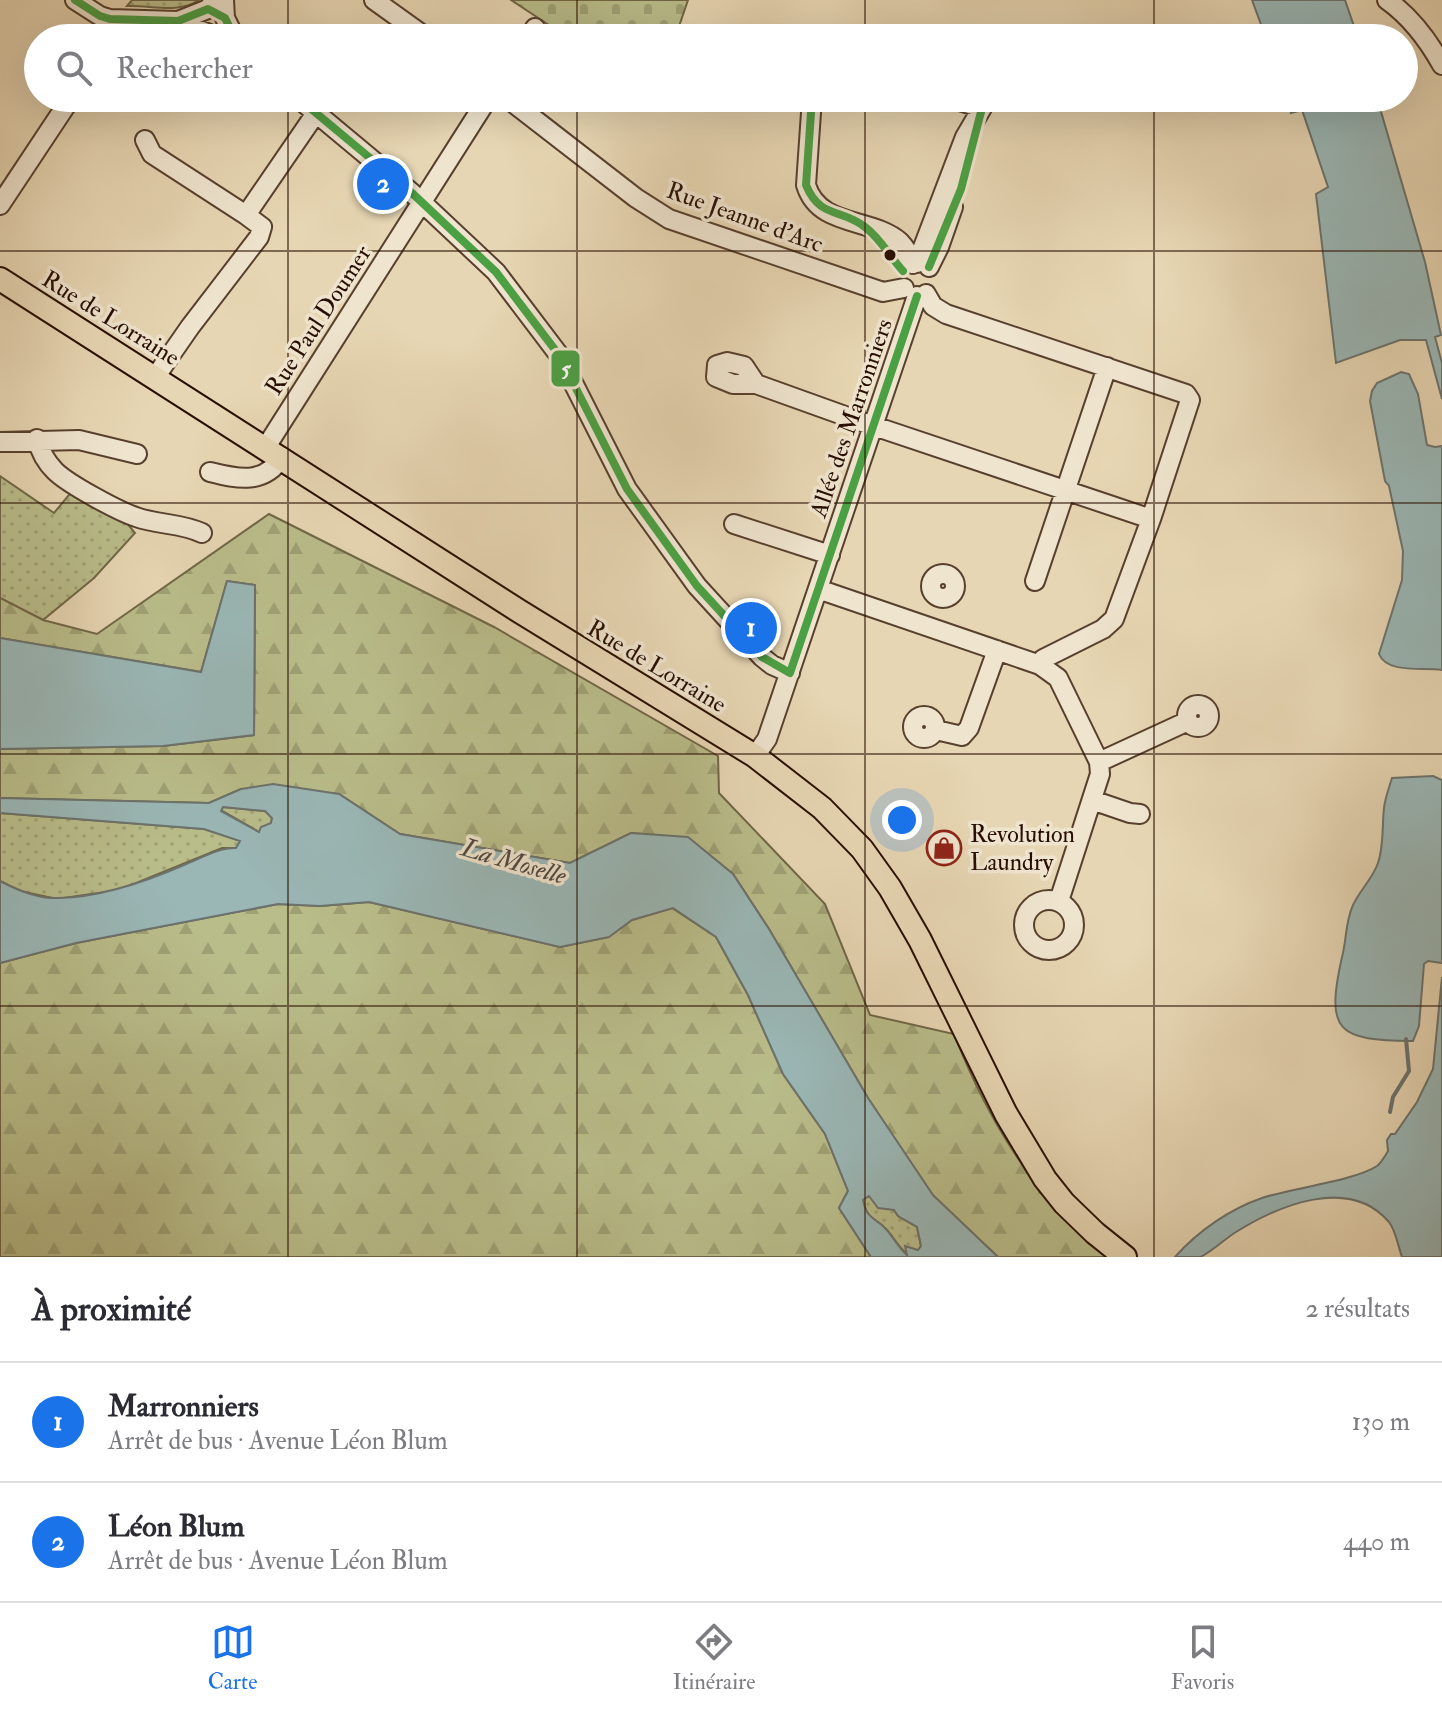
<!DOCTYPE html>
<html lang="fr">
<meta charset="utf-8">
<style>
body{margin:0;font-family:"IM FELL Double Pica",serif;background:#f7f7f7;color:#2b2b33}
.you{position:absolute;left:902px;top:820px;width:28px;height:28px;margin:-20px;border:6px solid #fff;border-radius:50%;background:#1a73e8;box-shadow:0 0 0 12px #1a73e833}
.badge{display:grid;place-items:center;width:52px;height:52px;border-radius:50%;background:#1a73e8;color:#fff;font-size:26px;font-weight:700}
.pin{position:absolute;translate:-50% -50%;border:4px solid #fff;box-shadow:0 2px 8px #0006}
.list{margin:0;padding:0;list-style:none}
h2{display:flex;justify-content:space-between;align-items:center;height:104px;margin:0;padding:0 32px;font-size:34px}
h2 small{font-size:26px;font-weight:400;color:#7c7c81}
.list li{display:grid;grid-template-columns:52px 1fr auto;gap:24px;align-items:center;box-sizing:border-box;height:120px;padding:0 32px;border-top:2px solid #e1e1e2}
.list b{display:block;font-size:30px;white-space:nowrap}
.list p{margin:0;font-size:26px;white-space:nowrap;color:#7c7c81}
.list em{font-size:26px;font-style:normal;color:#7c7c81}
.icon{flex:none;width:44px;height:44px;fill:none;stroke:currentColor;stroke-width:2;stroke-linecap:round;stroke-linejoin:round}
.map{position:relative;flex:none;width:1442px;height:1257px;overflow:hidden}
.search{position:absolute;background:#fff;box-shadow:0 8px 32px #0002;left:24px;right:24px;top:24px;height:88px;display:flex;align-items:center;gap:20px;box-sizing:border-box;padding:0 28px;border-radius:44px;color:#7c7c81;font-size:30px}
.sheet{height:344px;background:#fff}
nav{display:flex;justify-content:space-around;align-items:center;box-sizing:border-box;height:112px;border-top:2px solid #e1e1e2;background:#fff;font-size:22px;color:#7c7c81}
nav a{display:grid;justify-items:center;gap:4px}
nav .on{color:#1a73e8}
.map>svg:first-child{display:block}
.grass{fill:url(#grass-dots);stroke:#706646;stroke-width:2}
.forest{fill:url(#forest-firs);stroke:#706646;stroke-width:2}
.cemetery{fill:url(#cemetery-stones);stroke:#706646;stroke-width:2}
.water{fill:#9ab7b6;stroke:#6c736e;stroke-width:2;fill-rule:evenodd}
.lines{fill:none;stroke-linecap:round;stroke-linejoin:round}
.stream{stroke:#6c736e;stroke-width:4}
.minor-casing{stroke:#58402e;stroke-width:22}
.major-casing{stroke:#280e02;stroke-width:26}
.minor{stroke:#efe4ce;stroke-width:18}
.major{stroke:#e7d6b3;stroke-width:22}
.bus-1-casing{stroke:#efe4ce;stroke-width:14}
.bus-1{stroke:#4ca044;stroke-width:8}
.grid{fill:none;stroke:#280e02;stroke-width:2;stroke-opacity:0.55}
.bus-dot{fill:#280e02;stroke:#efe4ce;stroke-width:3}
.labels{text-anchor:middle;stroke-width:7;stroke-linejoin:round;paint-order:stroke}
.street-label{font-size:24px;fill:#280e02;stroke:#efe4ce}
.poi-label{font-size:24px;fill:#280e02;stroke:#efe4ce;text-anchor:start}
.water-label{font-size:26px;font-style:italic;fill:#504941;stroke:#efe4ce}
.line-badge{stroke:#efe4ce;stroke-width:3}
.badge-label{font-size:22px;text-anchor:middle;font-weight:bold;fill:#fff}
</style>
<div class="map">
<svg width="1442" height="1257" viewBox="0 0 1442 1257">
<defs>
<pattern id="grass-dots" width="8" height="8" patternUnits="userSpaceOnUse" patternTransform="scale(2)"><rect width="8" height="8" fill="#b9bd8a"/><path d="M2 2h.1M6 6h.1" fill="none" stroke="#9fa175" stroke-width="1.8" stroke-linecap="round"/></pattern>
<pattern id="forest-firs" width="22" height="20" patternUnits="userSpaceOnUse" patternTransform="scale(2)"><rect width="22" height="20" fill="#b9bd8a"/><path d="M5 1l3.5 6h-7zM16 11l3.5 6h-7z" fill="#9fa175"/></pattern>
<pattern id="cemetery-stones" width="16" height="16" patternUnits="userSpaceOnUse" patternTransform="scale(2)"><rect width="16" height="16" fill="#b9bd8a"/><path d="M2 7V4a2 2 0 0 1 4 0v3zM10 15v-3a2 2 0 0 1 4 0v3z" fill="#9fa175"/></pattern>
</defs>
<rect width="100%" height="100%" fill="#e7d6b3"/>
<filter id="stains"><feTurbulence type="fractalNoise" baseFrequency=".0025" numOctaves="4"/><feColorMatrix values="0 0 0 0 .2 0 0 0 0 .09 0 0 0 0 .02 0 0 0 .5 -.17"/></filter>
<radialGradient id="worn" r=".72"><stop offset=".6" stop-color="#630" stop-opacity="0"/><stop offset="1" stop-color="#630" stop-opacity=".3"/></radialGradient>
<path class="grass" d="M132 0H199C179 14 151 5 127 6Z
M0 476 54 513 73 490 126 522 135 533 94 578 43 620 0 598Z
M223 807 265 811 272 818 271 824 259 832 221 810Z
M0 813 204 829 241 841 236 848H222L119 890 57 899 20 891 0 881Z
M868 1195 894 1210 898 1216 917 1227 921 1246 918 1251 908 1255C899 1248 894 1238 887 1230 875 1217 867 1220 863 1200Z"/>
<path class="forest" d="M269 514 494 627 718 756 719 793 825 904 870 1015 954 1034C988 1121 1035 1198 1108 1257H998L933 1196 868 1098 769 929 733 874 688 838 631 833 570 863 400 834 339 794 241 789 209 803 0 798V749L163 746 254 735 255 585 227 581 201 672 0 638V598L43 620 97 634Z
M369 902 560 947 608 937 632 920 672 908 716 937 748 995 783 1074 825 1134 848 1191 839 1208 871 1257H0V963L76 943 278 904 320 906Z"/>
<path class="cemetery" d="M511 0H688L675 38H558L561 33Z"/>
<path class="water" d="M1252 0H1345L1358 38H1266Z
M1286 98H1377L1425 262 1441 335 1435 337 1442 363V399L1426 340H1400L1336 363 1316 194 1328 187 1302 110 1291 113Z
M1401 372 1409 374 1418 394 1427 445 1435 447 1442 446V670C1423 667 1387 674 1379 654L1402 580 1403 551 1389 486 1385 481 1370 401 1372 391 1377 383Z
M227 581 255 585 254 735 163 746 0 749V638L201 672Z
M1433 776 1442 780V963L1428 961 1424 964 1419 1026 1413 1041C1338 1040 1325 1033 1342 957 1347 938 1345 923 1353 905 1360 890 1373 878 1378 863 1384 846 1382 825 1384 808 1385 798 1389 788 1392 778Z
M273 784 339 794 400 834 570 863 631 833 688 837 733 874 769 929 868 1098 933 1195 998 1257H871L839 1208 848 1191 825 1134 783 1074 748 995 716 937 673 908 632 920 609 937 560 947 369 902 320 906 278 904 76 943 0 963V881C17 890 39 899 59 898 102 897 145 882 184 865 202 858 217 848 236 848L240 841 204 829 0 813V798L209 803 241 789ZM223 807 265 811 272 818 271 823 261 827 259 832 221 811ZM869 1196 878 1208 894 1210 898 1216 917 1227 921 1246 918 1250 905 1246 907 1255C898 1247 894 1238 886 1229 875 1217 867 1220 863 1200Z
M1442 977V1257H1402C1398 1246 1396 1231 1389 1222 1349 1175 1278 1206 1236 1232 1226 1238 1209 1254 1200 1257 1193 1257 1182 1257 1175 1257 1198 1231 1230 1209 1262 1198 1292 1188 1354 1181 1377 1166 1381 1163 1385 1156 1388 1151L1387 1140 1391 1134H1395L1417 1102 1433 1069Z"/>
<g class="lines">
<path class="stream" d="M1390 1112 1393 1097 1409 1071 1406 1039"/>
<g class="minor-casing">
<path id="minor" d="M75 0 100 16 110 19 178 21 219 38
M224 0 225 18 235 38
M374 0 427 38
M1387 0C1411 17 1428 40 1442 65
M178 21 208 9 215 0
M529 38 535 28
M298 98 412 193 496 272 559 355 627 489 697 586 762 657 772 665 790 673
M507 98 636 198 669 219 883 292 904 288
M812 98 806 185C819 228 872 217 900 242 906 248 910 256 913 264
M950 98 982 108
M145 140 152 154 246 215
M0 205 71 98
M917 263 965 137 982 108
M929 267 939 247 953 207
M156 376 190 327 259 237 262 227 246 215 316 113
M756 384 744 366 727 362 717 365 716 377 733 384H756L862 422 1151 519 1190 400 1186 394 946 314 933 306 926 294
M37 439C40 451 46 462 55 471 68 484 118 511 136 517 158 525 181 523 202 533
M0 442 79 440 137 454
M266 447 488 98
M210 472C238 479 264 485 282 457
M734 524 830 555
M931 586a12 12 0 1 1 24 0a12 12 0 1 1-24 0Z
M1035 581 1107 367
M818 589 1040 665 1058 678 1099 762 1100 774 1059 901
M1040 665 1043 659 1103 629 1114 619 1151 519
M1187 716a11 11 0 1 1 22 0a11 11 0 1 1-22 0Z
M913 727a11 11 0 1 1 22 0a11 11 0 1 1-22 0Z
M936 730 962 736 969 728 997 650
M755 756 767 739 917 296
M1099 762 1188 721
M1092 800 1130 813 1140 814
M1024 925a25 25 0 1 1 50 0a25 25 0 1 1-50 0Z"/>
</g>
<g class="major-casing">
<path id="major" d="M0 279 519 611 755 756 822 808 862 849 890 888 920 940 1006 1114 1045 1179 1064 1203 1095 1233 1125 1257"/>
</g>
<use href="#minor" class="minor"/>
<use href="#major" class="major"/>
<g class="bus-1-casing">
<path id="bus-1" d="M75 0 100 16 110 19 178 21 208 9 225 18 235 38
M298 98 412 193 496 272 559 355 627 489 697 586 762 657 790 673
M812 98 806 185C820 219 841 208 865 227 881 239 890 257 903 271
M929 267 961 189 982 108 950 98
M790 673 917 296"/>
</g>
<use href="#bus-1" class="bus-1"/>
</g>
<path class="grid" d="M288 0V38M577 0V38M865 0V38M1154 0V38M288 98V1257M577 98V1257M865 98V1257M1154 98V1257M0 251H1442M0 503H1442M0 754H1442M0 1006H1442"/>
<defs>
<g id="shop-ring" transform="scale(1.8)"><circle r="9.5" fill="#efe4ce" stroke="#8f2418" stroke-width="1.5"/><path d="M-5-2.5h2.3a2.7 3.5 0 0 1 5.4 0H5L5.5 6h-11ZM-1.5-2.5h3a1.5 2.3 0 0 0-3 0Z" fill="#8f2418"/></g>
</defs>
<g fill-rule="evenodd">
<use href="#shop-ring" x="944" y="848"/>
</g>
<circle class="bus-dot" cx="890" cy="255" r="7"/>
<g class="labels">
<g class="street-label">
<text transform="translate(745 217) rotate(20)" y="8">Rue Jeanne d'Arc</text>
<text transform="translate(111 318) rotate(32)" y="8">Rue de Lorraine</text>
<text transform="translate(318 320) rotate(-57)" y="8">Rue Paul Doumer</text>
<text transform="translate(851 418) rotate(-71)" y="8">Allée des Marronniers</text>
<text transform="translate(657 666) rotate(31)" y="8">Rue de Lorraine</text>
</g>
<g class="poi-label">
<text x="970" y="842">Revolution<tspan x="970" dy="28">Laundry</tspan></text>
</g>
<g class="water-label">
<text transform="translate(514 861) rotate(16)" y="9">La Moselle</text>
</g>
</g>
<rect class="line-badge" x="550" y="349" width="31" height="39" rx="8" fill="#4ca044"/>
<g class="badge-label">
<text x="566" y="376">5</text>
</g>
<rect width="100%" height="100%" filter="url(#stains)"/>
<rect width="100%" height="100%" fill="url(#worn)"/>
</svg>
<div class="you"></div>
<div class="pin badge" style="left:751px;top:628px">1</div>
<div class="pin badge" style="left:383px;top:184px">2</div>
<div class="search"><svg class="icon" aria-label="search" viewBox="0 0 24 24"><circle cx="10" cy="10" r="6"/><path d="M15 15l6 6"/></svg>Rechercher</div>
</div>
<section class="sheet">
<h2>À proximité<small>2 résultats</small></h2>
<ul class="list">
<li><span class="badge">1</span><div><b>Marronniers</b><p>Arrêt de bus · Avenue Léon Blum</p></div><em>130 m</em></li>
<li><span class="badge">2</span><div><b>Léon Blum</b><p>Arrêt de bus · Avenue Léon Blum</p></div><em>440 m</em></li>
</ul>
</section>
<nav>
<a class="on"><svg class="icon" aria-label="map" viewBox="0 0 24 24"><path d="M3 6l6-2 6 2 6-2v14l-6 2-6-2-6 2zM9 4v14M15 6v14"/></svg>Carte</a>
<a><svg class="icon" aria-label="directions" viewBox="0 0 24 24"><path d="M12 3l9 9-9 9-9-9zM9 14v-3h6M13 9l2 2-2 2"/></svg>Itinéraire</a>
<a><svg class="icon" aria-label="saved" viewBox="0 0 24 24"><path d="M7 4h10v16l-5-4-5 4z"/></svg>Favoris</a>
</nav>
